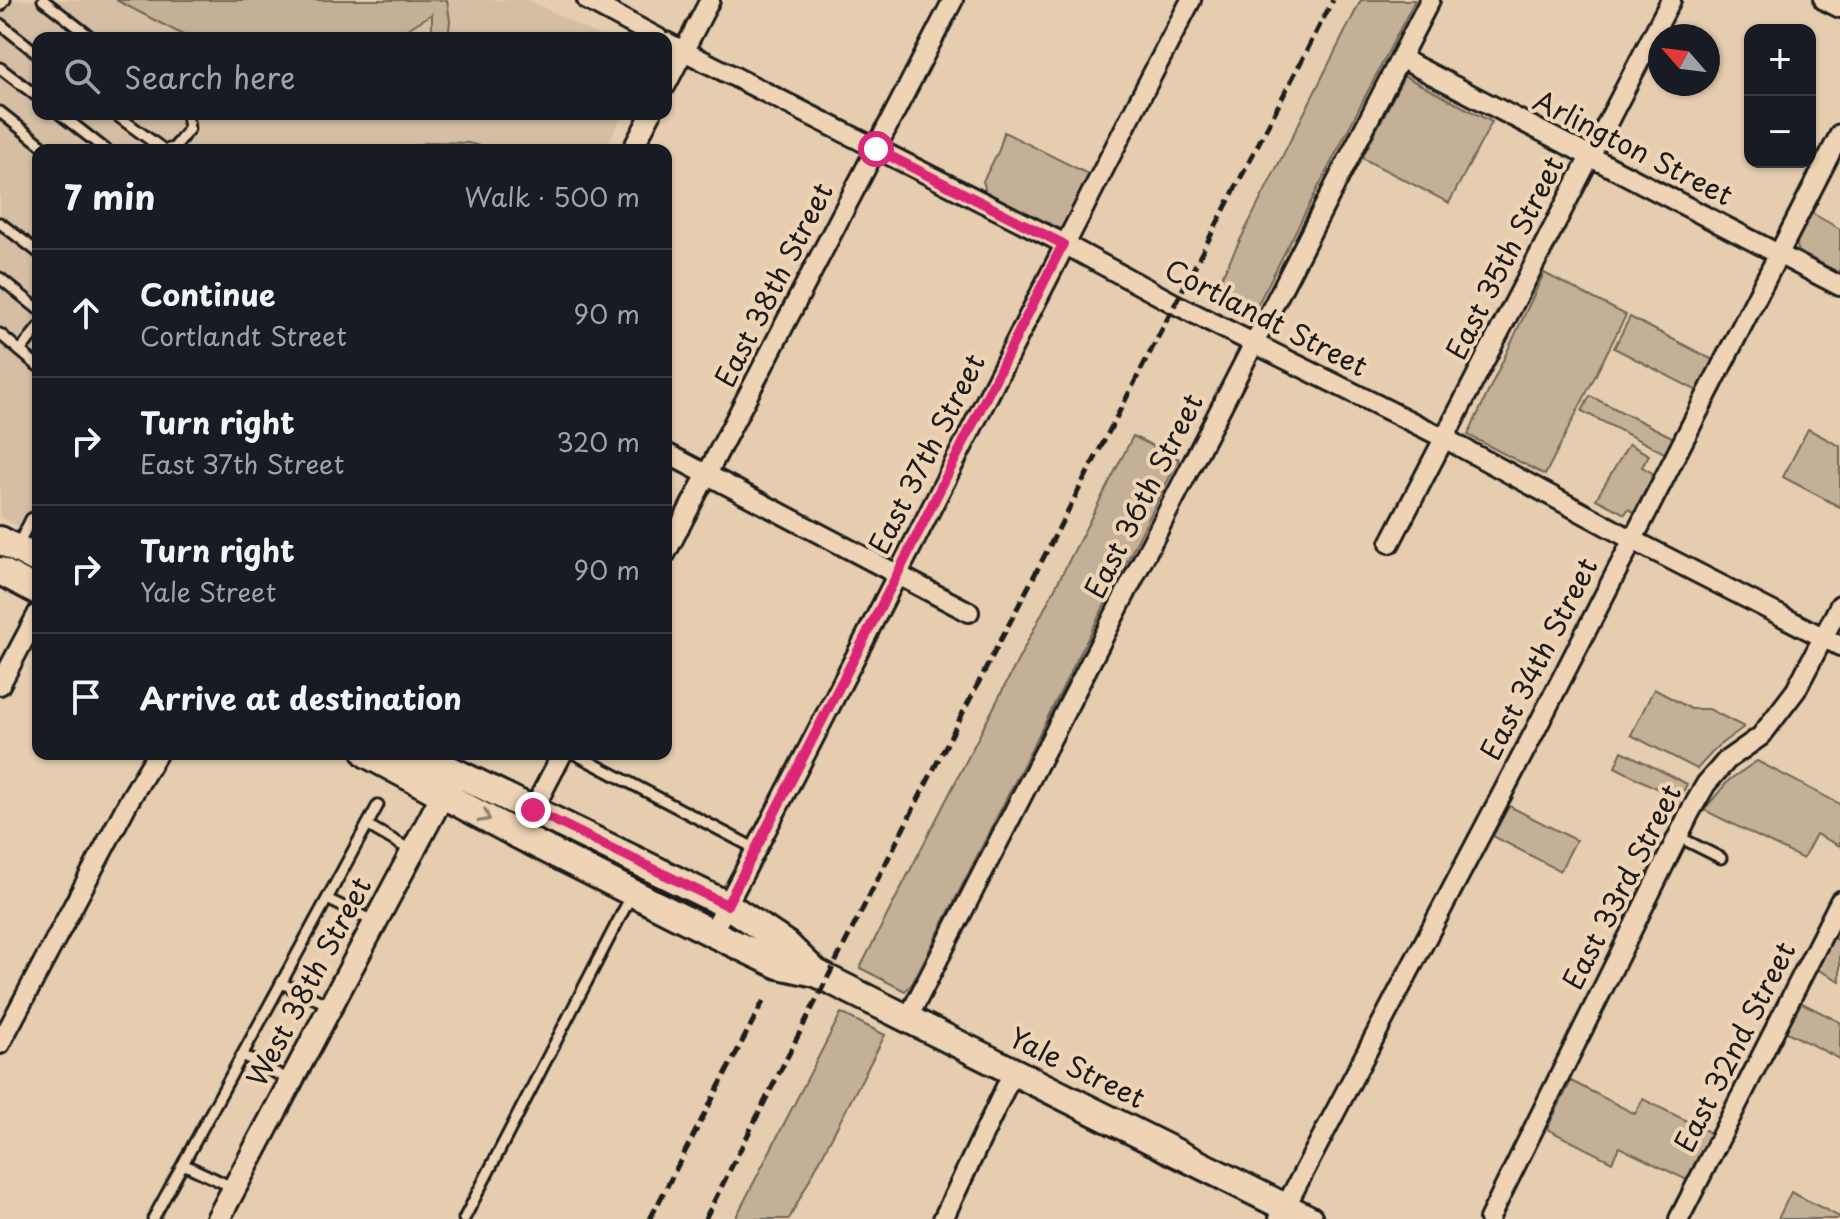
<!DOCTYPE html>
<meta charset="utf-8">
<style>
body{margin:0;font-family:"Playpen Sans",sans-serif;background:#242831;color:#f1f3f6}
.controls{position:absolute;right:24px;top:24px;display:grid;overflow:hidden;border-radius:16px;box-shadow:0 2px 6px #0004}
.controls button{width:72px;height:72px;display:grid;place-items:center;padding:0;border:0;border-bottom:2px solid #363941;background:#171b24;color:#f1f3f6;font:40px sans-serif}
.compass{position:absolute;left:1648px;top:24px;width:72px;height:72px;border-radius:50%;background:#171b24;box-shadow:0 2px 6px #0004;rotate:298deg}
.stop{position:absolute;width:24px;height:24px;margin:-18px;border:6px solid #db2777;border-radius:50%;background:#fff}
.stop.end{background:#db2777;border-color:#fff;box-shadow:0 2px 8px #0008}
.list{margin:0;padding:0;list-style:none}
h2{display:flex;justify-content:space-between;align-items:center;height:104px;margin:0;padding:0 32px;font-size:34px}
h2 small{font-size:26px;font-weight:400;color:#9ea1a6}
.list li{display:grid;grid-template-columns:52px 1fr auto;gap:24px;align-items:center;box-sizing:border-box;height:128px;padding:0 32px;border-top:2px solid #363941}
.list b{display:block;font-size:30px;white-space:nowrap}
.list p{margin:0;font-size:26px;white-space:nowrap;color:#9ea1a6}
.list em{font-size:26px;font-style:normal;color:#9ea1a6}
.icon{flex:none;width:44px;height:44px;fill:none;stroke:currentColor;stroke-width:2;stroke-linecap:round;stroke-linejoin:round}
.map{position:relative;flex:none;width:1840px;height:1219px;overflow:hidden}
.search{position:absolute;background:#171b24;box-shadow:0 2px 6px #0004;left:32px;top:32px;width:640px;height:88px;display:flex;align-items:center;gap:20px;box-sizing:border-box;padding:0 28px;border-radius:16px;color:#9ea1a6;font-size:30px}
.panel{position:absolute;background:#171b24;box-shadow:0 2px 6px #0004;left:32px;top:144px;width:640px;height:616px;border-radius:16px}
.map>svg:first-child{display:block}
.built{fill:#d5bea3}
.green{fill:#c4b096;stroke:#706659;stroke-width:2}
.lines{fill:none;stroke-linecap:round;stroke-linejoin:round}
.service-casing{stroke:#1c1c1c;stroke-width:15}
.minor-casing{stroke:#1c1c1c;stroke-width:24}
.tertiary-casing{stroke:#1c1c1c;stroke-width:28}
.secondary-casing{stroke:#1c1c1c;stroke-width:32}
.service{stroke:#eed4b5;stroke-width:9}
.minor{stroke:#eed4b5;stroke-width:18}
.tertiary{stroke:#eed4b5;stroke-width:22}
.secondary{stroke:#eed4b5;stroke-width:26}
.rail{stroke:#1c1c1c;stroke-width:5;stroke-dasharray:12 6;stroke-linecap:butt}
.oneway{stroke:#908170}
.route{stroke:#db2777;stroke-width:10}
.labels{text-anchor:middle;stroke-width:8;stroke-linejoin:round;paint-order:stroke}
.street-label{font-size:28px;fill:#1c1c1c;stroke:#eed4b5}
</style>
<div class="map">
<svg width="1840" height="1219" viewBox="0 0 1840 1219">
<rect width="100%" height="100%" fill="#e6cdaf"/>
<filter id="ink" filterUnits="userSpaceOnUse"><feTurbulence type="fractalNoise" baseFrequency=".0125" numOctaves="2"/><feDisplacementMap in="SourceGraphic" scale="16" xChannelSelector="R" yChannelSelector="G"/><feConvolveMatrix kernelMatrix="1 2 1 2 8 2 1 2 1" color-interpolation-filters="sRGB"/></filter>
<g filter="url(#ink)">
<path class="built" d="M0 0H529L603 38H38V114H623L605 150H38V535L0 517Z"/>
<path class="green" d="M116 0H447L450 21 448 38H432V14L396 36 391 34 389 38H189Z
M1361 0H1415L1256 308 1216 288Z
M1404 76 1492 122 1449 203 1362 158Z
M1004 132 1092 176 1063 230 1057 232 982 195 985 188 983 181 999 150Z
M430 142 468 143 497 150H397Z
M1808 211 1840 229V273L1799 252C1792 237 1802 224 1808 211Z
M1544 273 1626 315 1545 475 1468 435Z
M1630 317 1715 361 1699 392 1614 348Z
M1590 396 1676 439 1668 455 1582 411Z
M1808 429 1840 446V507L1783 477Z
M1133 436 1179 459 912 984 905 991 860 968Z
M1629 444 1649 455 1642 467 1654 474 1634 512 1628 509 1625 514 1596 499Z
M1654 689 1691 709H1709L1744 727 1718 746 1697 769 1631 735Z
M1622 751 1687 784 1679 800 1615 767Z
M1757 761 1840 804V846L1816 834 1803 859 1704 810 1729 780Z
M1509 806 1576 840 1560 871 1493 836Z
M1830 936 1840 941V981L1814 968Z
M1798 1001 1840 1022V1059L1783 1030Z
M841 1013 885 1035 789 1219H735Z
M1571 1081 1635 1114 1643 1099 1715 1135 1691 1182 1619 1147 1612 1162 1547 1129Z
M1791 1192 1840 1217V1219H1778Z"/>
<g class="lines">
<g class="service-casing">
<path id="service" d="M43 0 92 38
M0 6 5 0
M0 24 38 54
M0 68 38 97
M0 112 48 150
M60 114 106 150
M115 114 164 150
M165 150 174 148 189 129 187 114
M0 223 38 252
M0 278 38 309
M0 334 38 366
M20 351 38 328
M18 545 31 519 38 516
M30 551 38 533
M575 754 756 849
M367 825 412 851
M1677 836 1721 858
M327 899 375 922
M281 983 331 1006
M242 1055 291 1081
M183 1164 234 1188
M153 1219 378 805
M464 1219 631 896"/>
</g>
<g class="minor-casing">
<path id="minor" d="M587 0 658 38
M1824 0 1840 8
M666 42 1055 239 1175 304 1444 438 1631 539 1840 646
M1400 58 1840 286
M666 85 710 0
M632 150 651 114
M666 453 969 612
M1390 543 1671 0
M666 553 953 0
M0 685 38 613
M533 810 562 754
M712 933C876 624 1029 310 1191 0
M908 1018 1430 0
M0 1044 130 799 157 754
M943 1219 1013 1072
M1279 1219 1534 733 1840 134
M1489 1219 1690 812 1706 784 1727 760 1761 736 1796 690 1840 605
M1679 1219 1840 901"/>
</g>
<g class="tertiary-casing">
<path id="tertiary" d="M218 1219 450 781"/>
</g>
<g class="secondary-casing">
<path id="secondary" d="M0 540 38 560
M0 571 38 591
M367 754 518 835 712 933 779 965 816 973 1309 1219
M418 754 727 905 787 945 816 973"/>
</g>
<use href="#service" class="service"/>
<use href="#minor" class="minor"/>
<use href="#tertiary" class="tertiary"/>
<use href="#secondary" class="secondary"/>
<path class="rail" d="M650 1219 766 996
M705 1219 926 784 1333 0"/>
</g>
<defs><path id="oneway-chevron" d="M-2-3.5L2.5 0L-2 3.5" fill="none" stroke-width="1.6" stroke-linecap="round" stroke-linejoin="round" transform="scale(2)"/></defs>
<use class="oneway" href="#oneway-chevron" transform="translate(485 817) rotate(28)"/>
</g>
<g class="lines" filter="url(#ink)">
<path class="route" d="M533 810 727 905 897 575 1063 244 876 149"/>
</g>
<g class="labels">
<g class="street-label">
<text transform="translate(1633 148) rotate(27)" y="10">Arlington Street</text>
<text transform="translate(1505 258) rotate(-63)" y="10">East 35th Street</text>
<text transform="translate(774 285) rotate(-63)" y="10">East 38th Street</text>
<text transform="translate(1266 318) rotate(27)" y="10">Cortlandt Street</text>
<text transform="translate(927 454) rotate(-63)" y="10">East 37th Street</text>
<text transform="translate(1144 496) rotate(-63)" y="10">East 36th Street</text>
<text transform="translate(1539 659) rotate(-63)" y="10">East 34th Street</text>
<text transform="translate(1622 887) rotate(-63)" y="10">East 33rd Street</text>
<text transform="translate(309 982) rotate(-62)" y="10">West 38th Street</text>
<text transform="translate(1735 1047) rotate(-63)" y="10">East 32nd Street</text>
<text transform="translate(1077 1068) rotate(26)" y="10">Yale Street</text>
</g>
</g>
</svg>
<div class="controls">
<button>+</button>
<button>−</button>
</div>
<svg class="compass" viewBox="-18 -18 36 36"><path d="M0-13l5 13h-10z" fill="#e53935"/><path d="M0 13l5-13h-10z" fill="#9ea1a6"/></svg>
<div class="stop" style="left:876px;top:149px"></div>
<div class="stop end" style="left:533px;top:810px"></div>
<div class="search"><svg class="icon" aria-label="search" viewBox="0 0 24 24"><circle cx="10" cy="10" r="6"/><path d="M15 15l6 6"/></svg>Search here</div>
<section class="panel">
<h2>7 min<small>Walk · 500 m</small></h2>
<ul class="list">
<li><svg class="icon" aria-label="ahead" viewBox="0 0 24 24"><path d="M12 20V5M6 11l6-6 6 6"/></svg><div><b>Continue</b><p>Cortlandt Street</p></div><em>90 m</em></li>
<li><svg class="icon" aria-label="right" viewBox="0 0 24 24"><path d="M7 20v-9h11M14 6l5 5-5 5"/></svg><div><b>Turn right</b><p>East 37th Street</p></div><em>320 m</em></li>
<li><svg class="icon" aria-label="right" viewBox="0 0 24 24"><path d="M7 20v-9h11M14 6l5 5-5 5"/></svg><div><b>Turn right</b><p>Yale Street</p></div><em>90 m</em></li>
<li><svg class="icon" aria-label="arrive" viewBox="0 0 24 24"><path d="M6 21V4h12l-3 4 3 4H6"/></svg><div><b>Arrive at destination</b></div></li>
</ul>
</section>
</div>
